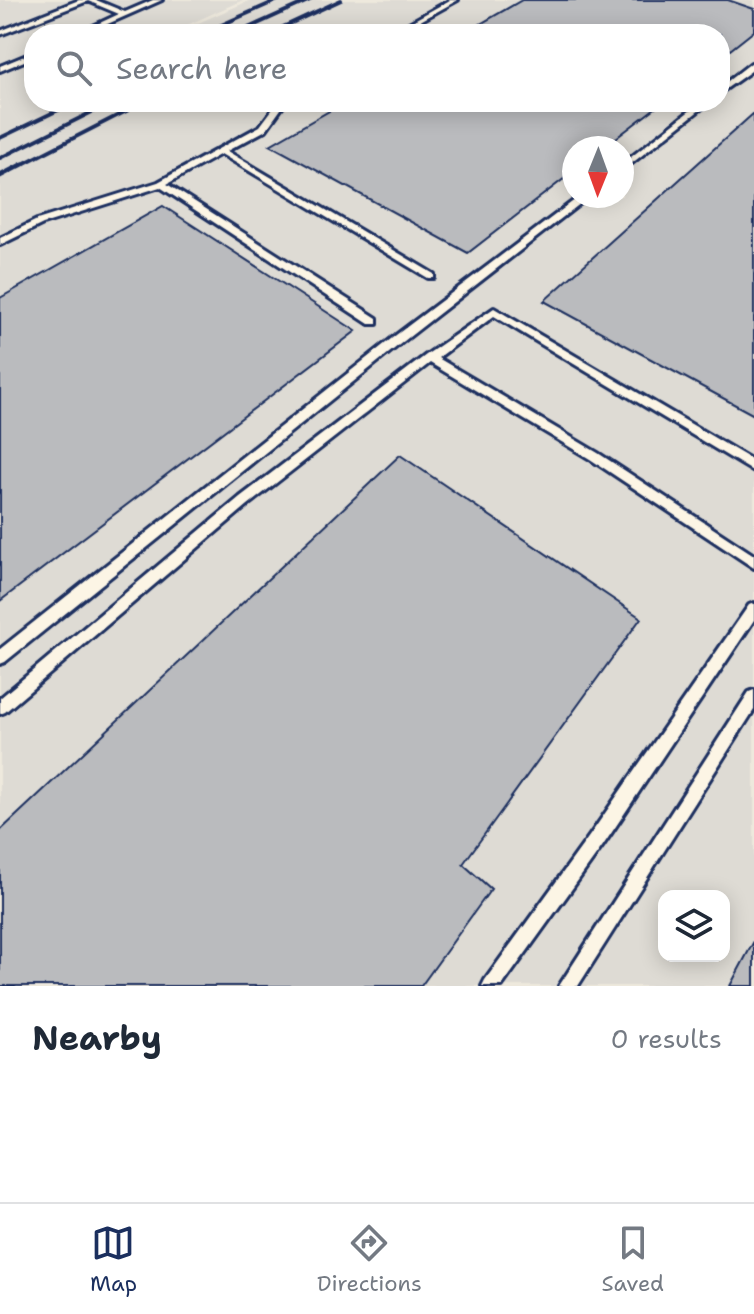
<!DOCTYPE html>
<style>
body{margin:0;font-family:"Shantell Sans",sans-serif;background:#f2f2f3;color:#1f2937}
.controls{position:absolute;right:24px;bottom:24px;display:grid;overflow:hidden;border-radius:16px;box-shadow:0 4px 20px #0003}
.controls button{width:72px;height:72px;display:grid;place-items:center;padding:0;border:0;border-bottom:2px solid #e0e1e3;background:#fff;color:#1f2937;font:40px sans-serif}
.compass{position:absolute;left:562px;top:136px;width:72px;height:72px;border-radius:50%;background:#fff;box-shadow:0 4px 20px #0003;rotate:181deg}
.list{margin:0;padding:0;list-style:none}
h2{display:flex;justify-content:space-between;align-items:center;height:104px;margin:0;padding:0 32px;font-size:34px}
h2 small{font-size:26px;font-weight:400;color:#747a83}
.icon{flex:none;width:44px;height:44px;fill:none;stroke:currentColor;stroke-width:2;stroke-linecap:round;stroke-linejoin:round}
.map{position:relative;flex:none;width:754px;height:986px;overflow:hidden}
.search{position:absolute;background:#fff;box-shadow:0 4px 20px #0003;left:24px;right:24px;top:24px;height:88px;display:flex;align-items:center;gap:20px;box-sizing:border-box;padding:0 28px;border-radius:32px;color:#747a83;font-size:30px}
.sheet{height:216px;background:#fff}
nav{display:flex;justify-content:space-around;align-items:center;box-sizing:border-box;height:112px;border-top:2px solid #e0e1e3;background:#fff;font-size:22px;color:#747a83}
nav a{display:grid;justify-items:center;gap:4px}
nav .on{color:#1b2f5e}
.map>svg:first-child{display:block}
.built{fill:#dedbd4;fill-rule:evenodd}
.building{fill:#babbbe;stroke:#1b2f5e;stroke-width:2}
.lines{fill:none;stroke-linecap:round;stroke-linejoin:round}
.service-casing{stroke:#1b2f5e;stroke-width:6}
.service{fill:#fcf5e5;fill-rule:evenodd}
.rail-far1{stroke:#1b2f5e;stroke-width:4}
.rail{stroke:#1b2f5e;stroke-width:5}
</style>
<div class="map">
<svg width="754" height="986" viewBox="0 0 754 986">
<rect width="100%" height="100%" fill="#eee9dd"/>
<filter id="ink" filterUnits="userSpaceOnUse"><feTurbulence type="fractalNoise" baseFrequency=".0125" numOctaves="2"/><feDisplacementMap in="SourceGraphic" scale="16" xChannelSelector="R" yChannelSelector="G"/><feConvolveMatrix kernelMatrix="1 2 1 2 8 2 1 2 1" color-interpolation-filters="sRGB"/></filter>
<g filter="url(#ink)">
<path class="built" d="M0 0H243L167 34H34V102H720V34H173L251 0H754V986H0ZM574 148H622V196H574ZM664 896H724V956H664Z"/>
<path class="building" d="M522 0H728L754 9V31L720 58V34H463Z
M345 102H663L603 148H574V171L468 253 270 145Z
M754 113V415L544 301Z
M163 206 356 331 0 601V298Z
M400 455 641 618 463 864 491 889 421 986H0V831Z
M754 941V986H730Z"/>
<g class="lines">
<g class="service-casing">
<path id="service" d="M79 0H96L125 12 153 0H162L85 34H76L119 14 88 1 0 35V31Z
M450 0H458L397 34H389Z
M34 52V57L0 71V66Z
M751 63H754V69L720 93V87Z
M278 102H286L266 130 227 151 434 274V278H428L221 154 167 184 377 318V324H369L160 187 43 224 0 245V238L37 220 158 182 260 126Z
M701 102H710L622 171V164Z
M580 196H590L404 341 5 662 0 664V649L396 335Z
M494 308 754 461V472L494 316 438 358 598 453 754 555V568L590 459 430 363 248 505 5 712 0 714V698L240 497 426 355Z
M754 603V620L602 847 502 986H482L485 980 590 835 749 605Z
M754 690V710L578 986H559L749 692Z"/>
</g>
<use href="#service" class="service"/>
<path class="rail-far1" d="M201 34 278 0
M235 34 310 0
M268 34 341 0
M0 138 75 102
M0 158 112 102
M19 166 144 102"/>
<path class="rail" d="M0 176 23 164"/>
</g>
</g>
</svg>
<div class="controls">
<button><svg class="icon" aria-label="layers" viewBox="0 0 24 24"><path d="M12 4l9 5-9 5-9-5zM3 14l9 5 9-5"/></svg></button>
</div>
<svg class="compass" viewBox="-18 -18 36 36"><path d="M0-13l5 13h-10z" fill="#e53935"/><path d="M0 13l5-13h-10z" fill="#747a83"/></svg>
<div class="search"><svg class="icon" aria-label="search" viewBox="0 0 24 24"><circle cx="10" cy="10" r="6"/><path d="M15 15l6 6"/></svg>Search here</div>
</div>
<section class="sheet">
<h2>Nearby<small>0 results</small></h2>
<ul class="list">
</ul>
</section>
<nav>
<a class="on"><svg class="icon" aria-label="map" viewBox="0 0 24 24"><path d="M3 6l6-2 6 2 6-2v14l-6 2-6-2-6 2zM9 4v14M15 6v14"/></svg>Map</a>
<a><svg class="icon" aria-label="directions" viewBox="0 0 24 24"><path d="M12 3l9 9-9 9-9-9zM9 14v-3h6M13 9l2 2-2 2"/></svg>Directions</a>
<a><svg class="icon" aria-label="saved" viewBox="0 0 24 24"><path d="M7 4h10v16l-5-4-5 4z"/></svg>Saved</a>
</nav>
